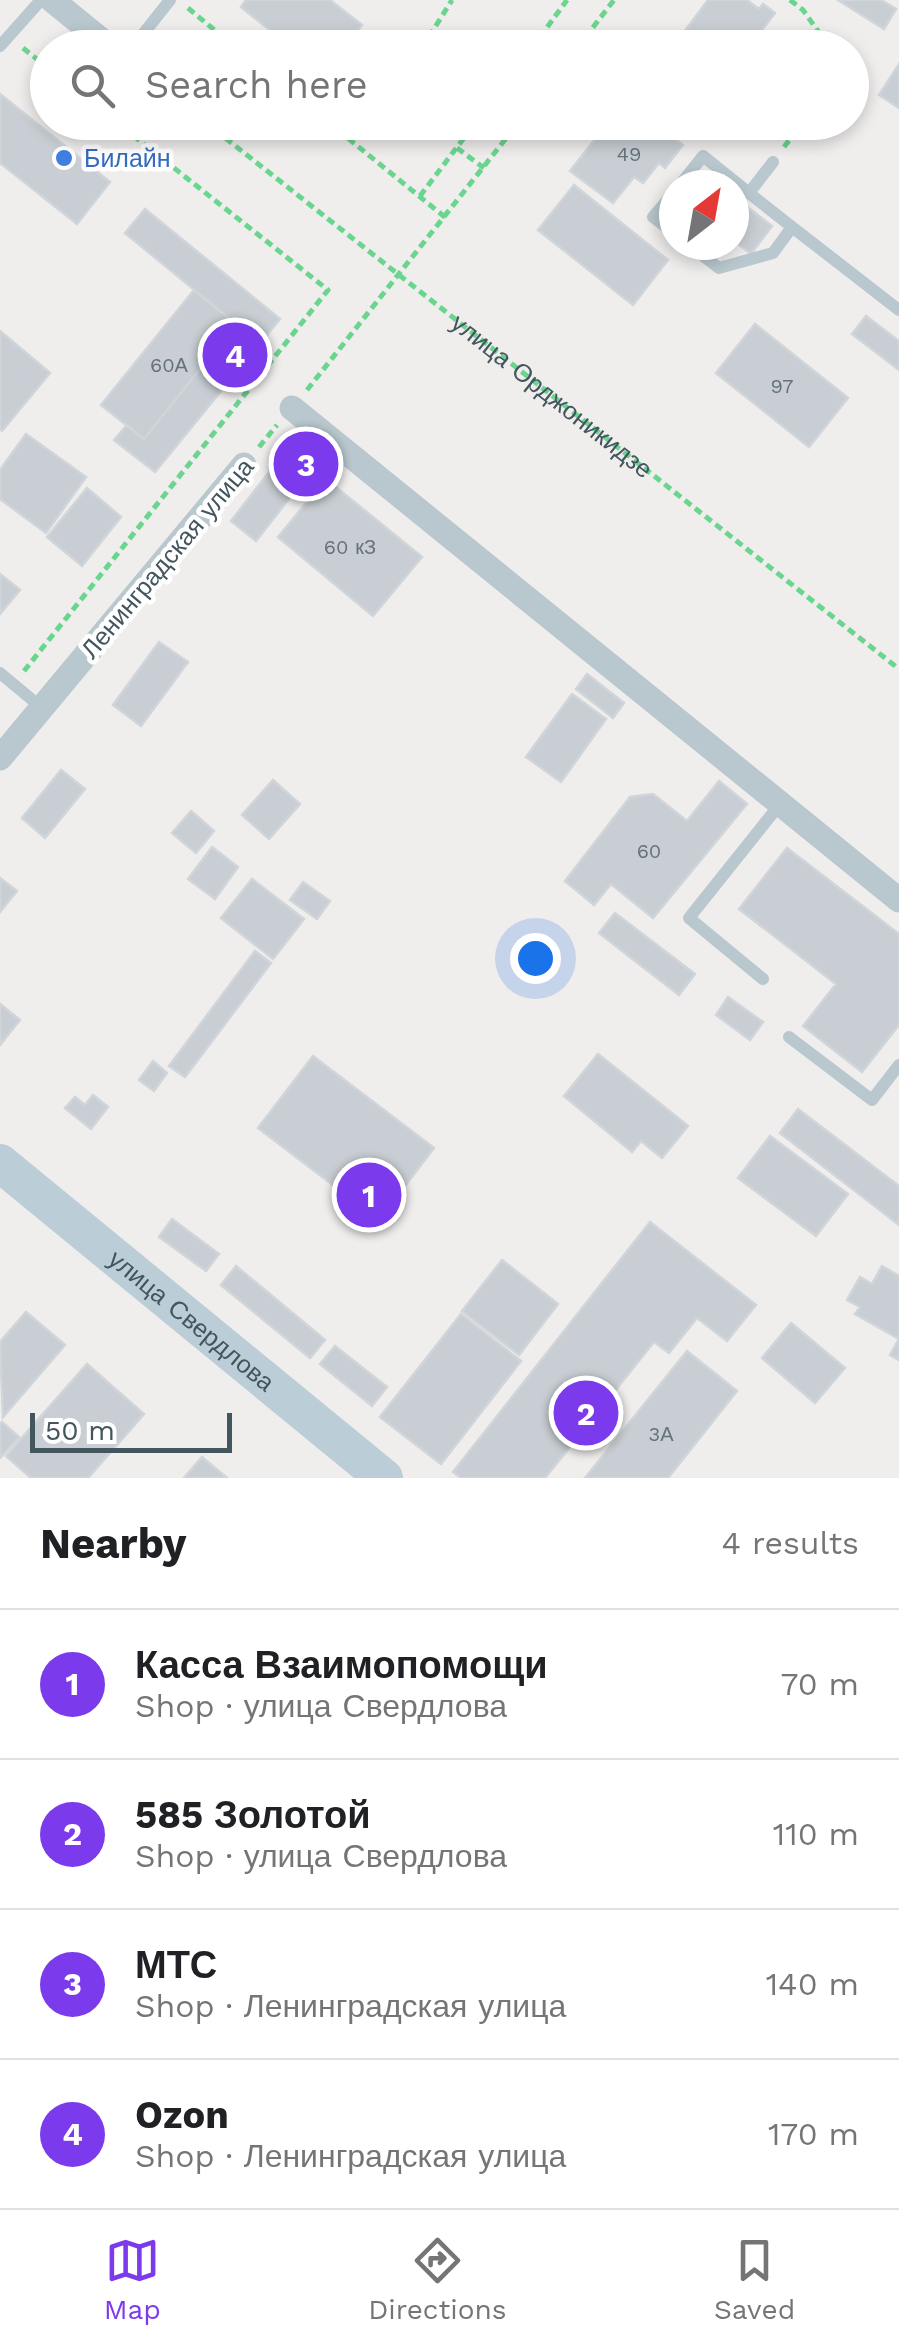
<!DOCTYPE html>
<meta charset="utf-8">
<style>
body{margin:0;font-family:"Work Sans",sans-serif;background:#f2f2f2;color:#202124}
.compass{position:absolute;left:659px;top:170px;width:90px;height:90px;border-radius:50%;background:#fff;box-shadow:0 5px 15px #0003;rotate:31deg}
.scale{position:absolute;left:30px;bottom:25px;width:202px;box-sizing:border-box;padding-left:10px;border:5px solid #43555d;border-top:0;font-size:28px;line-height:35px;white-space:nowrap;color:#43555d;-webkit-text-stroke:8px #fff;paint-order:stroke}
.you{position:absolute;left:535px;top:958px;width:35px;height:35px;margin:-25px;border:8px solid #fff;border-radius:50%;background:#1a73e8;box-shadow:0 0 0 15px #1a73e833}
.badge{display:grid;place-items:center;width:65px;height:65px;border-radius:50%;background:#7c3aed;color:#fff;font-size:32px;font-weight:700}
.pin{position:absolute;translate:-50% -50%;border:5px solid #fff;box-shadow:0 2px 10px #0006}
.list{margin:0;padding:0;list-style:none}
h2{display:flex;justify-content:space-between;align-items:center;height:130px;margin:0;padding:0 40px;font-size:42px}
h2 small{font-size:32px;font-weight:400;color:#757577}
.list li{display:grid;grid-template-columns:65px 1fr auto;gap:30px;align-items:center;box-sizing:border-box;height:150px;padding:0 40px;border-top:2px solid #e0e0e0}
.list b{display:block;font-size:38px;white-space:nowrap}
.list p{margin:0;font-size:32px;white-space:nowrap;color:#757577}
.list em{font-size:32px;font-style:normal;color:#757577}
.icon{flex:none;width:55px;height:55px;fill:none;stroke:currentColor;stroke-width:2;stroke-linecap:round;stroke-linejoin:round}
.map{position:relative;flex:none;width:899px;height:1478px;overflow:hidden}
.search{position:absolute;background:#fff;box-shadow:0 5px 15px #0003;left:30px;right:30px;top:30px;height:110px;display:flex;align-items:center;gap:25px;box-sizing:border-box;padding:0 35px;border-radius:55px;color:#757577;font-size:38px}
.sheet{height:730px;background:#fff}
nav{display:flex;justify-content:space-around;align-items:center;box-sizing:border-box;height:140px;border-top:2px solid #e0e0e0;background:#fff;font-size:28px;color:#757577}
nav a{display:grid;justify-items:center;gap:5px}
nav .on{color:#7c3aed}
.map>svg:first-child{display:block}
.building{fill:#c8ced3;stroke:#d0d5da;stroke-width:2.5}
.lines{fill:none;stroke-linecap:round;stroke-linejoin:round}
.path{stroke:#6ad58e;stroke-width:5;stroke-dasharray:8 5;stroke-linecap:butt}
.lane{stroke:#b9c8ce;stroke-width:12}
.street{stroke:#b9c8ce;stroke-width:25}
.secondary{stroke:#bbcdd7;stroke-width:38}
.shop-dot{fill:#3f7fe0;stroke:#fff;stroke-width:4}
.labels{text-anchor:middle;stroke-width:9;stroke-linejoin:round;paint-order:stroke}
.number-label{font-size:20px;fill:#64737a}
.shop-label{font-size:25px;fill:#366cbe;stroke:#fff;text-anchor:start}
.street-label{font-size:25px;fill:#43555d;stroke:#fff}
</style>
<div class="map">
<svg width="899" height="1478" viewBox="0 0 899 1478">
<rect width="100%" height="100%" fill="#f0eded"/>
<path class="building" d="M246 0H330L362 25 344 48H304L298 42 292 48 241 7Z
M708 0H747L759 9 763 4 775 13 748 48H672Z
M838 0H881L896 9 884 29Z
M899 64V108L879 95Z
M0 94 110 182 77 224 0 163Z
M614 122H691L677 140 683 145 665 168 659 163 643 183 634 177 613 203 570 171 600 133 604 136Z
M574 185 668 260 633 305 538 230Z
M734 197 772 226 751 254 734 241Z
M145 209 280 319 155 472 114 440 127 425 144 439 236 324 125 233Z
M194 290 236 324 144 439 101 405Z
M866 316 899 341V370L852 334Z
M755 324 848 398 809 447 716 373Z
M0 331 50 373 2 431 0 429Z
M26 434 86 477 46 533 0 499V470Z
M294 440 320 459 256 541 231 521Z
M326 479 422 557 373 616 278 537Z
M87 488 121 517 82 566 47 537Z
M0 574 20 590 0 614Z
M159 642 188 662 141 726 113 705Z
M587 674 624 703 613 718 576 689Z
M572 694 606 719 561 782 526 757Z
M61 770 85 789 45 838 22 818Z
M273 780 300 804 269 839 242 815Z
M719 781 747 804 653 918 611 884 594 905 565 881 630 797 653 794 687 821Z
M191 811 214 831 196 853 172 833Z
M212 847 238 867 215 899 188 879Z
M787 848 899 934V1025L862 1072 803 1026 836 984 739 909Z
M0 878 17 891 0 912Z
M252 879 304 919 273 959 221 918Z
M303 882 330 901 317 919 290 900Z
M615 913 695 974 679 995 599 933Z
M255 951 271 963 185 1077 169 1066Z
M728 997 763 1022 750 1040 716 1015Z
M0 1004 20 1020 0 1045Z
M598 1054 688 1126 662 1158 641 1141 632 1152 564 1096Z
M313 1056 434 1148 379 1220 258 1128Z
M153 1061 167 1073 154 1091 139 1080Z
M93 1095 108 1107 91 1129 65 1108 75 1097 85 1105Z
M798 1109 899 1186V1225L780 1133Z
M770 1136 848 1194 816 1236 738 1178Z
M172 1219 219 1254 206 1271 159 1237Z
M650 1222 756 1305 727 1341 697 1318 669 1353 654 1342 545 1478H461L453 1472Z
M502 1260 558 1304 519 1355 462 1311Z
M236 1266 325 1340 310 1358 221 1285Z
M882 1266 899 1276V1360L890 1355 899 1339 855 1314 860 1307 847 1300 860 1277 872 1284Z
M26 1312 65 1345 3 1417 0 1342Z
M461 1314 521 1361 441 1464 380 1417Z
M791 1323 845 1368 815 1403 762 1358Z
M335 1346 387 1387 372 1406 320 1364Z
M687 1351 737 1391 668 1478H585Z
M87 1364 144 1414 88 1478H31L6 1456Z
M2 1422 19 1437 0 1458V1424Z
M202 1457 227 1478H184Z"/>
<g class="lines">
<g class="path">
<path d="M790 0 803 10 830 48"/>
<path d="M188 8 236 48"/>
<path d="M23 48 48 68"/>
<path d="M422 48 452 0"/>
<path d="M532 48 567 0"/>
<path d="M577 48 614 0"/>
<path id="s1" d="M205 122 899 669"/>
<path d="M328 122 446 218"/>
<path d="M348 139 362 122"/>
<path d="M784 147 803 122"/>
<path d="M457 148 484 168"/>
<path d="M420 196 476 122"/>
<path d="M307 390 519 122"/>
<path d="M259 447 277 425"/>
<path d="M24 671 328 290 116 122"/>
</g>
<path class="lane" d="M0 46 41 0
M132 48 170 0
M680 185 703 156 749 193 773 162
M674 192 653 217 674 233
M749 193 792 227
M689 245 719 268 773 253 792 227 899 310
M0 673 42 708
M763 979 689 918 780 804
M789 1037 872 1100 899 1065"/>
<path class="street" d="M52 0 111 48
M292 408 899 900
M0 758 244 465"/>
<path class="secondary" id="s2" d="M0 1163 384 1478"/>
</g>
<circle class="shop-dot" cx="64" cy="158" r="10"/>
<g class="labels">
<g class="number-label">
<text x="629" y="161">49</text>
<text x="169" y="372">60А</text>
<text x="782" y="393">97</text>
<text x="350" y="554">60 кЗ</text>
<text x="649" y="858">60</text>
<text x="661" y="1441">3А</text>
</g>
<g class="shop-label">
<text x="84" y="167">Билайн</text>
</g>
<g class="street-label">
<text dy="9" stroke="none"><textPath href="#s1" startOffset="442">улица Орджоникидзе</textPath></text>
<text transform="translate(167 558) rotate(-50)" y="9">Ленинградская улица</text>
<text dy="9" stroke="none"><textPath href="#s2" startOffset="248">улица Свердлова</textPath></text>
</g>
</g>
</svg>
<svg class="compass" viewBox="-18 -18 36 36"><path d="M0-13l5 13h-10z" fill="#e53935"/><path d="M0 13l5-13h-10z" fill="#757577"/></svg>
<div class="scale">50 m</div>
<div class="you"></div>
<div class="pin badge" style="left:369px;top:1195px">1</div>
<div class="pin badge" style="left:586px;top:1413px">2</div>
<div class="pin badge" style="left:306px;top:464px">3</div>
<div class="pin badge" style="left:235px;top:355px">4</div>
<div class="search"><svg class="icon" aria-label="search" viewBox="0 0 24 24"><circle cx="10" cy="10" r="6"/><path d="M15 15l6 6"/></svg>Search here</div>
</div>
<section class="sheet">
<h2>Nearby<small>4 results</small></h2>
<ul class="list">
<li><span class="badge">1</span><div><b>Касса Взаимопомощи</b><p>Shop · улица Свердлова</p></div><em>70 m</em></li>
<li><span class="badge">2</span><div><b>585 Золотой</b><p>Shop · улица Свердлова</p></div><em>110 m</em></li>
<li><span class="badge">3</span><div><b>МТС</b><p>Shop · Ленинградская улица</p></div><em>140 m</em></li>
<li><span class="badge">4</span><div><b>Ozon</b><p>Shop · Ленинградская улица</p></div><em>170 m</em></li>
</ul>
</section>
<nav>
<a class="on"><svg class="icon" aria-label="map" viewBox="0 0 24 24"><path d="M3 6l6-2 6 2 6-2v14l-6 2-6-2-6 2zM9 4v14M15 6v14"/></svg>Map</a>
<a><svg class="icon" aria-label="directions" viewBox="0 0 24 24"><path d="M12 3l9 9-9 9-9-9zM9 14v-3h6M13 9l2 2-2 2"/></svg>Directions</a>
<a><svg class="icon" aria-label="saved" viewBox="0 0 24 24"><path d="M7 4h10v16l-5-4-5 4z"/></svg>Saved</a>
</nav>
